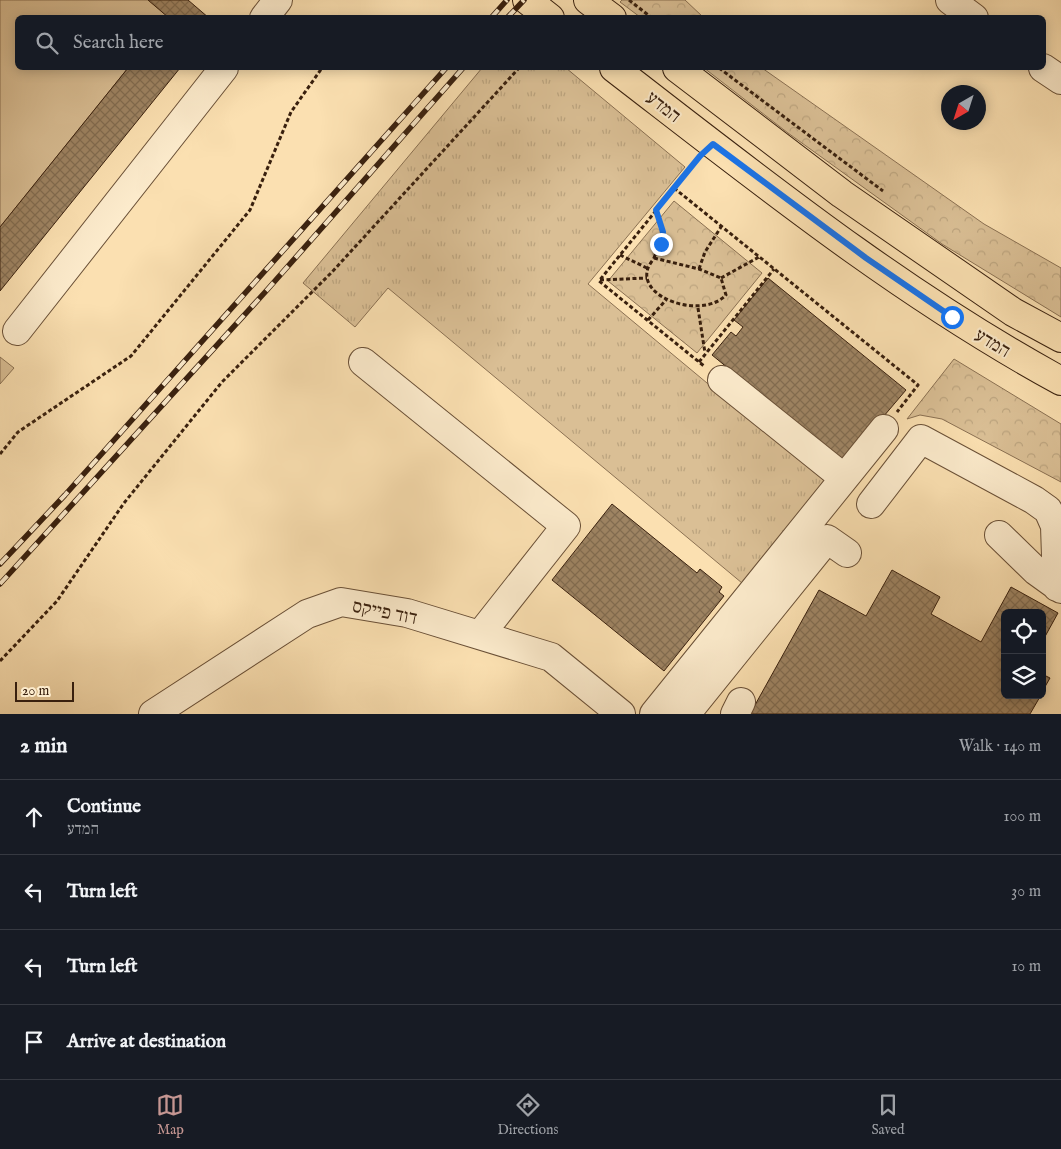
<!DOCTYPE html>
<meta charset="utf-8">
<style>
body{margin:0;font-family:"IM FELL English","Frank Ruhl Libre",serif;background:#242831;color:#f1f3f6}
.controls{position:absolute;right:15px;bottom:15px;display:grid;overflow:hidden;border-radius:8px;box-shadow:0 2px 12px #0003}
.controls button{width:45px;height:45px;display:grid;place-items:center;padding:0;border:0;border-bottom:1px solid #363941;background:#171b24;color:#f1f3f6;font:25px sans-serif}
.compass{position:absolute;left:941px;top:85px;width:45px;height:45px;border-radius:50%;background:#171b24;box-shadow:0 2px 12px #0003;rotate:219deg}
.scale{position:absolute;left:15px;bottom:12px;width:59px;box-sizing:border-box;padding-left:5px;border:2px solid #39200e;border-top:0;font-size:14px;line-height:18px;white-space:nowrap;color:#39200e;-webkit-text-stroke:4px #fcebcc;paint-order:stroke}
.stop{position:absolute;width:15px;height:15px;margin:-11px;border:4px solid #1a73e8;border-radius:50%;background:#fff}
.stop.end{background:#1a73e8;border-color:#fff;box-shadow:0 1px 5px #0008}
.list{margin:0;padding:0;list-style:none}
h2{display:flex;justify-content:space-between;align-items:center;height:65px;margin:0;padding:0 20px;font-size:21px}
h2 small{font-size:16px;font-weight:400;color:#9ea1a6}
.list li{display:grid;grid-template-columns:32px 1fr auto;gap:15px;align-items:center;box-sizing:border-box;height:75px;padding:0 20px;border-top:1px solid #363941}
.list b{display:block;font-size:19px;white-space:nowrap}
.list p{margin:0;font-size:16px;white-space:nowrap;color:#9ea1a6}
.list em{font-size:16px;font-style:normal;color:#9ea1a6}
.icon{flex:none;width:28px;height:28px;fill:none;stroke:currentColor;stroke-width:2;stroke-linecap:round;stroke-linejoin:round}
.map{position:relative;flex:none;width:1061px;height:714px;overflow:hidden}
.search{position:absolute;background:#171b24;box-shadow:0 2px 12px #0003;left:15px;right:15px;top:15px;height:55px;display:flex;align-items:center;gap:12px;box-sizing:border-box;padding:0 18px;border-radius:8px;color:#9ea1a6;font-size:19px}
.sheet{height:365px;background:#171b24}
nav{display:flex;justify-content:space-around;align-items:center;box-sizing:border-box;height:70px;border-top:1px solid #363941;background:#171b24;font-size:14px;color:#9ea1a6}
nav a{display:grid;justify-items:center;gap:2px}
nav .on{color:#c59692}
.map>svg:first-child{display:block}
.grass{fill:url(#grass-tufts);stroke:#8a7052}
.forest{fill:url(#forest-crowns);stroke:#8a7052}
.garden{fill:#dabf95;stroke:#8a7052}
.building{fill:url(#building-cross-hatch);stroke:#39200e}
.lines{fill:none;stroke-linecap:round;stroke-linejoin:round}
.minor-casing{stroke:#6a5037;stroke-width:30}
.major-casing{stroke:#39200e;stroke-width:30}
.path{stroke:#39200e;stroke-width:3;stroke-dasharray:4 2.5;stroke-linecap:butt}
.minor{stroke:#fcebcc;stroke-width:28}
.major{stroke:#fbe0b1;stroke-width:28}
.rail-casing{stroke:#39200e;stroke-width:5.5}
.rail{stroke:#fcebcc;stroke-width:4;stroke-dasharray:11;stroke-linecap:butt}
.route{stroke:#1a73e8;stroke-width:6}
.labels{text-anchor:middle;stroke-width:4;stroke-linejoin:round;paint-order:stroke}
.street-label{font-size:19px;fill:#39200e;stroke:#fcebcc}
</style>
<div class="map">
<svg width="1061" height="714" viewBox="0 0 1061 714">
<defs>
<pattern id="grass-tufts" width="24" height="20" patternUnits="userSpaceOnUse" patternTransform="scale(1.25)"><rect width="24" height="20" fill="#dabf95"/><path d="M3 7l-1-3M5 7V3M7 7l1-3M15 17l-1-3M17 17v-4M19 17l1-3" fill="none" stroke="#bca47f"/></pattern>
<pattern id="forest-crowns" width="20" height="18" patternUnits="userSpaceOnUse" patternTransform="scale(1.25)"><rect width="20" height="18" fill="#dabf95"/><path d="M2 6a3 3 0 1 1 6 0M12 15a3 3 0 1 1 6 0" fill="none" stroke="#bca47f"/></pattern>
<pattern id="building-cross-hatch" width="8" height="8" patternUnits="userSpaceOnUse" patternTransform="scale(1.25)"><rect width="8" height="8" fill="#9e8463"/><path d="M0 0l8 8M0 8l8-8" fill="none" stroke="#826c50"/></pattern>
</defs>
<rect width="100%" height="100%" fill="#fbe0b1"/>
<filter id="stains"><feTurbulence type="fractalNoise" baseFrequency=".004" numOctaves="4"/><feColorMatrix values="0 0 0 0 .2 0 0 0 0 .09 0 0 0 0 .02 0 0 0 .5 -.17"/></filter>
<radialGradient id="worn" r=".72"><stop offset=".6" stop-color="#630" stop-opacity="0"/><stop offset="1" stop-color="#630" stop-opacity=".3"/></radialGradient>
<path class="grass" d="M482 68H566L685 167 588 284 826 482 742 583 388 288 355 327 303 283Z"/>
<path class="forest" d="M622 0H685L703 17H640L620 2Z
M704 68H762L984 224 1061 268V317L942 244 788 133Z
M674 201 762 273 697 353 608 281Z
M954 359 1061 424V482L942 419 920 415 907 419Z"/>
<path class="garden" d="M0 0H148L169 17 18 18V68H128L0 227Z
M0 357 14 368 0 384Z"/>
<path class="building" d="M148 0H188L209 18H169Z
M128 68H180L0 291V227Z
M768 278 906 390 844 463 712 355 731 332 736 336 743 327 734 320Z
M612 504 697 573 700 569 722 587 719 592 724 596 664 671 552 580Z
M892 570 940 597 931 614 981 642 1011 587 1058 613 1042 642V613H1005V695H1041L1030 714H750L819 590 866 616Z
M1042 674 1050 678 1042 692Z"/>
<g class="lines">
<g class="minor-casing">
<path id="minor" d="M950 0 974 18
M264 18 278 0
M1043 68 1061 80
M17 331 224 68
M363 362 566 526 480 635
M722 380 844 478
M871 504 921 439 1034 500 1048 510 1055 526 1057 587
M999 535 1036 571 1061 589
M153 714 307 614 341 602 407 613 551 657 621 714
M654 714 884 429
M686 714 827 539 847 553
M735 714 741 702"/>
</g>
<g class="major-casing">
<path id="major" d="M527 0 550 18
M588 0 612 18
M614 68C758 179 901 294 1061 381
M677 68 842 194 1013 312 1061 338"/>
</g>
<path class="path" d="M629 0 652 18
M386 18 387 17
M719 68 883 191
M697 160 599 281 704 366
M674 188 918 385 897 412
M620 255 647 268
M654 258 699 269 721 278 726 295C702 320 637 298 648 268 649 265 652 261 654 258Z
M654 258 663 232 657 210
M699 269 705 252 721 227
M721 278 759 257
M600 280 647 278
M698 308 705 353
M648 320 666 300
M699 362 774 269
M0 454 18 432 131 356 250 210 291 112 322 68
M0 661 57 601 124 503 222 382 332 272 519 68"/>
<use href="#minor" class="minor"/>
<use href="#major" class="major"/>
<g class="rail-casing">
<path id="rail" d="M491 18 507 0
M507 18 524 0
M0 564 65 495 446 68
M0 584 267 290 463 68"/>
</g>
<use href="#rail" class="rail"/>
</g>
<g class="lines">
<path class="route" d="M661 244 663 232 656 210 700 156 713 144 866 258 952 317"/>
</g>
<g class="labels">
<g class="street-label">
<text transform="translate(664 106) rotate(38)" y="7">המדע</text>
<text transform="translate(993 342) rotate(31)" y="7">המדע</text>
<text transform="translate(385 611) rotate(11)" y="7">דוד פייקס</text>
</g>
</g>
<rect width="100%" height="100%" filter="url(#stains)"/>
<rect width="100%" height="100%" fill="url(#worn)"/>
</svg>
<div class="controls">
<button><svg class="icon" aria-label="locate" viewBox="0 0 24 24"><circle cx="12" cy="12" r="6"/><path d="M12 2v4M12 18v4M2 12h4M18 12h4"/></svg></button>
<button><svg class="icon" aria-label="layers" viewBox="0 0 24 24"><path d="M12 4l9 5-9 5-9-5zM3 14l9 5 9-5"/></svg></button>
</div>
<svg class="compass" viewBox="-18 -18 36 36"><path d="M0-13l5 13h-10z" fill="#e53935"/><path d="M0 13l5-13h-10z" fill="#9ea1a6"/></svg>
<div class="scale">20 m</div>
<div class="stop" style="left:952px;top:317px"></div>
<div class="stop end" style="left:661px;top:244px"></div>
<div class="search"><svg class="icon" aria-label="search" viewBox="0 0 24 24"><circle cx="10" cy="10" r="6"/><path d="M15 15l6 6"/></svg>Search here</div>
</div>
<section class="sheet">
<h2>2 min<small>Walk · 140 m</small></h2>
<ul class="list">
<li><svg class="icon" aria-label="ahead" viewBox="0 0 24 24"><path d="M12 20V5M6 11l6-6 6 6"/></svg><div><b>Continue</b><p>המדע</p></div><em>100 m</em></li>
<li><svg class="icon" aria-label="left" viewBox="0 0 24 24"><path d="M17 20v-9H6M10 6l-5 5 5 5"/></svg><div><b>Turn left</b></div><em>30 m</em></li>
<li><svg class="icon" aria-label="left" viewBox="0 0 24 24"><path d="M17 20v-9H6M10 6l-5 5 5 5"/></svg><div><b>Turn left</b></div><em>10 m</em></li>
<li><svg class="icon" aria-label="arrive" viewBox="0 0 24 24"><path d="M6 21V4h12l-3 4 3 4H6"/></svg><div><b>Arrive at destination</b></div></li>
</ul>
</section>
<nav>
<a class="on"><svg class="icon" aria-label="map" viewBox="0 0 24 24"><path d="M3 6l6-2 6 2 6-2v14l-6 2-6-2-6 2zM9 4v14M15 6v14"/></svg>Map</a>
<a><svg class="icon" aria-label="directions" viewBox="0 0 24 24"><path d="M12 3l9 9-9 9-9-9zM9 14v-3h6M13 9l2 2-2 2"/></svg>Directions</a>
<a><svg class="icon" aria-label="saved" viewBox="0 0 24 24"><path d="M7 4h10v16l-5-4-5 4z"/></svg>Saved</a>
</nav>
